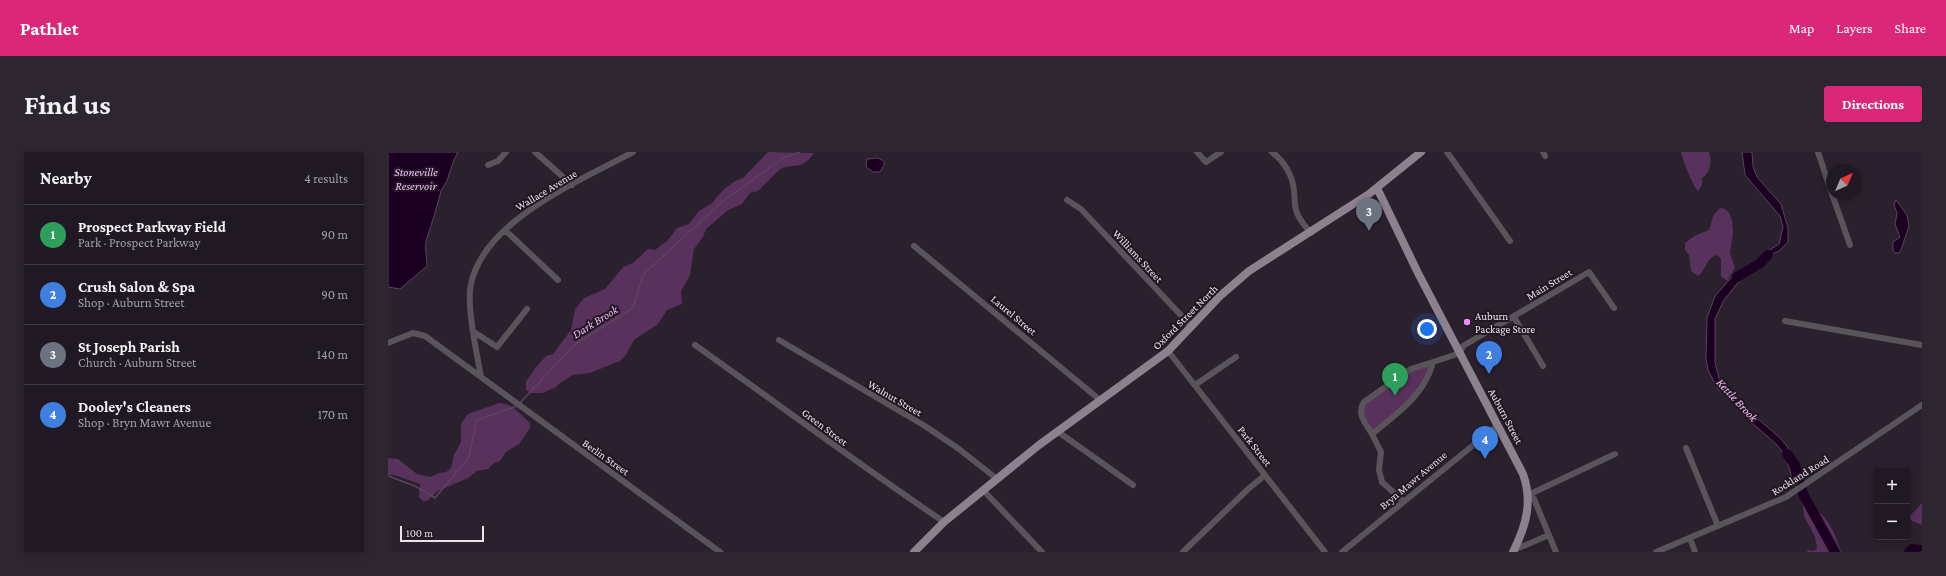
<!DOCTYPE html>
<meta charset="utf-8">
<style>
body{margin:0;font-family:"Crimson Pro",serif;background:#2d252f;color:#f1f3f6}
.controls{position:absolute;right:12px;bottom:12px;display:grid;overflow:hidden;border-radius:4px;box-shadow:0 2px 10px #0003}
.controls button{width:36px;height:36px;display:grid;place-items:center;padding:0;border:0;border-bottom:1px solid #3d3740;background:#201822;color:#f1f3f6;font:20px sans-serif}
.compass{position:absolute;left:1438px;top:12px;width:36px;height:36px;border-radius:50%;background:#201822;box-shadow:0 2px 10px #0003;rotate:44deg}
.scale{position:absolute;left:12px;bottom:10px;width:84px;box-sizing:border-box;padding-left:4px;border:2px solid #ebe3ec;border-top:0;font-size:11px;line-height:14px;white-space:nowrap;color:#ebe3ec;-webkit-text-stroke:3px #221623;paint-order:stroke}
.you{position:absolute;left:1039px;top:177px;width:14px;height:14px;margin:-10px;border:3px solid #fff;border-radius:50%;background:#1a73e8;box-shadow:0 0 0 6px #1a73e833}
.badge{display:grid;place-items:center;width:26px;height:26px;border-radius:50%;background:#db2777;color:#fff;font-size:13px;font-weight:700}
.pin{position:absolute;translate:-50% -33px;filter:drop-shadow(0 1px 2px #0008)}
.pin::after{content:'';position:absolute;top:21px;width:14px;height:12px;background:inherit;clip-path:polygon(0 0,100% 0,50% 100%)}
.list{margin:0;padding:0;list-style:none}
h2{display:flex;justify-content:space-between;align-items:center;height:52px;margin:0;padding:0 16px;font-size:17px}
h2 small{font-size:13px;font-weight:400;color:#a2a0a5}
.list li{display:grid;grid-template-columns:26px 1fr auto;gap:12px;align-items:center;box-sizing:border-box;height:60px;padding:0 16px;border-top:1px solid #3d3740}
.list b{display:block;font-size:15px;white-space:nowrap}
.list p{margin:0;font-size:13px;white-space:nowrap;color:#a2a0a5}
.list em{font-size:13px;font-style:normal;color:#a2a0a5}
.map{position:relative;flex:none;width:1534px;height:400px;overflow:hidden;border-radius:4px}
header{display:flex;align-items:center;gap:24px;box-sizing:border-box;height:56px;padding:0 20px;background:#db2777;color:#fff}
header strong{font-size:19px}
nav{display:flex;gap:22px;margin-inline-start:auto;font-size:14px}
.intro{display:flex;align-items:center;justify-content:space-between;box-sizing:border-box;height:96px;padding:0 24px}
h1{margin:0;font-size:28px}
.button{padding:10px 18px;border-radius:4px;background:#db2777;color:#fff;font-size:14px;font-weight:700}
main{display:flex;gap:24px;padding:0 24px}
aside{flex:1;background:#201822;border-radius:4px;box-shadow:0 2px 10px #0003}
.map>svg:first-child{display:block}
.green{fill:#58315d}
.water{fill:#1c0021;stroke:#5a445e}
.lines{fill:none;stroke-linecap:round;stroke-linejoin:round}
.stream{stroke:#5a445e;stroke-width:1.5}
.river{stroke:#1c0021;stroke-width:10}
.minor{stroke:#59535a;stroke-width:6}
.major{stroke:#8d818f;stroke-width:8}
.poi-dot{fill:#ed8cfa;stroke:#221623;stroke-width:1.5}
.labels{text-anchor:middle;stroke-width:4;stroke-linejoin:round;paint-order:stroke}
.street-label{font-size:11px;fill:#ebe3ec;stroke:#221623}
.poi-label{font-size:11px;fill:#ebe3ec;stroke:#221623;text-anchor:start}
.water-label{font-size:12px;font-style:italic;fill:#f5bdfc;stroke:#221623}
</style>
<header>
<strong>Pathlet</strong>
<nav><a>Map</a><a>Layers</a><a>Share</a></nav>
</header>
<div class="intro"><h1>Find us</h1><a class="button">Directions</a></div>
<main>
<aside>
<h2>Nearby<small>4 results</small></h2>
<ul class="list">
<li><span class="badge" style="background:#2e9e5b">1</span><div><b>Prospect Parkway Field</b><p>Park · Prospect Parkway</p></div><em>90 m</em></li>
<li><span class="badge" style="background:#3f7fe0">2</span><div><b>Crush Salon &amp; Spa</b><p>Shop · Auburn Street</p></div><em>90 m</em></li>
<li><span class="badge" style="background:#6b7280">3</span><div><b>St Joseph Parish</b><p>Church · Auburn Street</p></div><em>140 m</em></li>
<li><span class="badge" style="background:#3f7fe0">4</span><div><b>Dooley's Cleaners</b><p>Shop · Bryn Mawr Avenue</p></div><em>170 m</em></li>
</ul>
</aside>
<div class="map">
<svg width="1534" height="400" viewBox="0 0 1534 400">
<rect width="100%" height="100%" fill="#2b202d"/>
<path class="green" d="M380 0 426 1C412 20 408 10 392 17L370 39 362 41 354 52 340 58 318 77 315 85 306 97 302 123 293 139 294 152 279 158 270 172 246 188 238 203 232 209 202 221 185 223 172 231 167 236 154 241H143L138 238V229L148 215 158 204 165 202 183 178 187 157 196 146 217 137 235 115 245 111 260 97 267 98 280 88 289 76 301 72 311 59 323 52 336 37 347 29 355 26Z
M1293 0H1321C1324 10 1323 20 1314 26V33L1310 39C1304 32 1295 9 1293 0Z
M1332 56 1337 57 1341 61 1344 68 1345 80 1342 101 1347 116 1339 129 1333 124V107L1329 103C1317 106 1319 118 1310 124L1303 119 1301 103 1297 98V91L1308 83 1321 78 1325 64Z
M1045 210 1038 232 984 282 978 272 974 254 1025 216Z
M111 251C124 251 133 263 142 271V276L131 292 118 300 112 309 106 311 100 317 89 319 80 326 50 339 39 349H35L31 345 32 332 6 323H0V306L10 307 29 322 43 325 50 321 58 320 63 316 66 303 73 290V272L80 262Z
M1419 346C1422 355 1430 358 1436 365 1445 375 1449 388 1453 400H1418L1421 398 1426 399 1429 396 1427 385 1416 364 1414 348Z
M1534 351V373L1524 369 1521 365Z"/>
<path class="water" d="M0 0H70C65 9 63 16 60 26 59 31 55 34 53 39 49 55 44 71 39 86 36 93 39 106 39 114L12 137 0 135Z
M1354 0H1364L1365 14 1369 25 1393 52 1400 76V90L1391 99 1380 104 1371 117 1353 127 1336 148 1327 167V210L1332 231 1345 240 1362 260 1391 285 1399 294 1406 311 1410 330 1419 346 1414 348 1403 323 1398 304 1388 292 1363 270 1338 242 1330 237 1320 218 1318 206 1319 166 1327 144 1343 126 1368 115 1380 99 1391 92 1395 75 1392 64 1357 23Z
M490 6 496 9V13L492 20H485L478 15 479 7Z
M1508 48 1519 63 1521 74 1513 98 1511 101H1507L1505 99V90L1512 85 1507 72 1509 61 1506 53Z"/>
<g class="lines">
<path class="stream" d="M132 251 186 193 245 156 255 123 288 92 335 49 395 6 412 0
M0 324 27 334 47 346 81 305 89 268 129 254"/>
<path class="river" d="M1349 125 1371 112 1380 103
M1399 302 1407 313 1415 342 1447 400
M1521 400 1524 397 1534 398"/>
<path class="minor" d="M147 0 184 33
M809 0 818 10 833 0
M884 0C896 9 905 24 906 39 907 47 906 54 909 61 912 69 918 75 923 81
M1059 0 1122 89
M1155 0 1157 4
M1430 0 1444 42
M100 13 110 9 118 0
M1444 42 1462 93
M679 48 693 57 804 175
M117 78 170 128
M526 94 712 248
M1126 165 1155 214
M1397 169 1534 193
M86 180 109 195 139 157
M391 188 537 274 571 297 609 327
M0 191 25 181 37 184 332 400
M307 193C390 252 472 313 556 370
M780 199 937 400
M1045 210 1023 217 976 250C968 262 978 272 984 282 1009 261 1037 243 1045 210L1072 201 1075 194 1201 120 1226 156
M93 225C89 202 78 153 83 132 96 68 194 28 245 0
M807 233 848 205
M669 279 745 333
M984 282 993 300 991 318 994 330 1015 349
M1298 296 1330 374
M595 338 654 400
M1140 343 1227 302
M1140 343 1146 347 1168 400
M1302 386 1307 400
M1126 398 1161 383
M795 400 859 338 877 323
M954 400 1110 273
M1268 400 1398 345 1534 253"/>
<path class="major" d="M989 36 1030 121 1135 322C1145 350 1138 374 1125 400
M526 400 556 370 651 293 780 199 832 144 861 119 981 42 1033 0"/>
</g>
<circle class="poi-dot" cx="1079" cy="170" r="4"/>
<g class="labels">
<g class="street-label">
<text transform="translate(158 38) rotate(-31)" y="4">Wallace Avenue</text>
<text transform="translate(750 104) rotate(47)" y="4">Williams Street</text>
<text transform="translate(1161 132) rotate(-31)" y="4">Main Street</text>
<text transform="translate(626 163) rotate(40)" y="4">Laurel Street</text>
<text transform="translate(797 165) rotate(-45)" y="4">Oxford Street North</text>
<text transform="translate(507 246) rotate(30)" y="4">Walnut Street</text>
<text transform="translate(1118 264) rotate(62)" y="4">Auburn Street</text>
<text transform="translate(437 275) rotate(37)" y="4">Green Street</text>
<text transform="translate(867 294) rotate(52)" y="4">Park Street</text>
<text transform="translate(218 305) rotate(35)" y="4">Berlin Street</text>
<text transform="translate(1412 323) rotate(-32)" y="4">Rockland Road</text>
<text transform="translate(1025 328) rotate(-40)" y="4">Bryn Mawr Avenue</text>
</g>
<g class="poi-label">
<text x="1087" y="168">Auburn<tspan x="1087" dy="13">Package Store</tspan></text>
</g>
<g class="water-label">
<text x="28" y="24">Stoneville<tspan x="28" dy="14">Reservoir</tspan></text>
<text transform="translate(207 170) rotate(-32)" y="4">Dark Brook</text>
<text transform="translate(1349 248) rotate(47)" y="4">Kettle Brook</text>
</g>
</g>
</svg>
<div class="controls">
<button>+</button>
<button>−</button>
</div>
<svg class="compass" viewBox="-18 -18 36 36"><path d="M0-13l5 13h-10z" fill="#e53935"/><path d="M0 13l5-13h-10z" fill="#a2a0a5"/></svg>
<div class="scale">100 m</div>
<div class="you"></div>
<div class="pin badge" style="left:1007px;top:244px;background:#2e9e5b">1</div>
<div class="pin badge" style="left:1101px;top:222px;background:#3f7fe0">2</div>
<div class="pin badge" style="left:981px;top:79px;background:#6b7280">3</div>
<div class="pin badge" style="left:1097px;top:307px;background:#3f7fe0">4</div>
</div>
</main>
